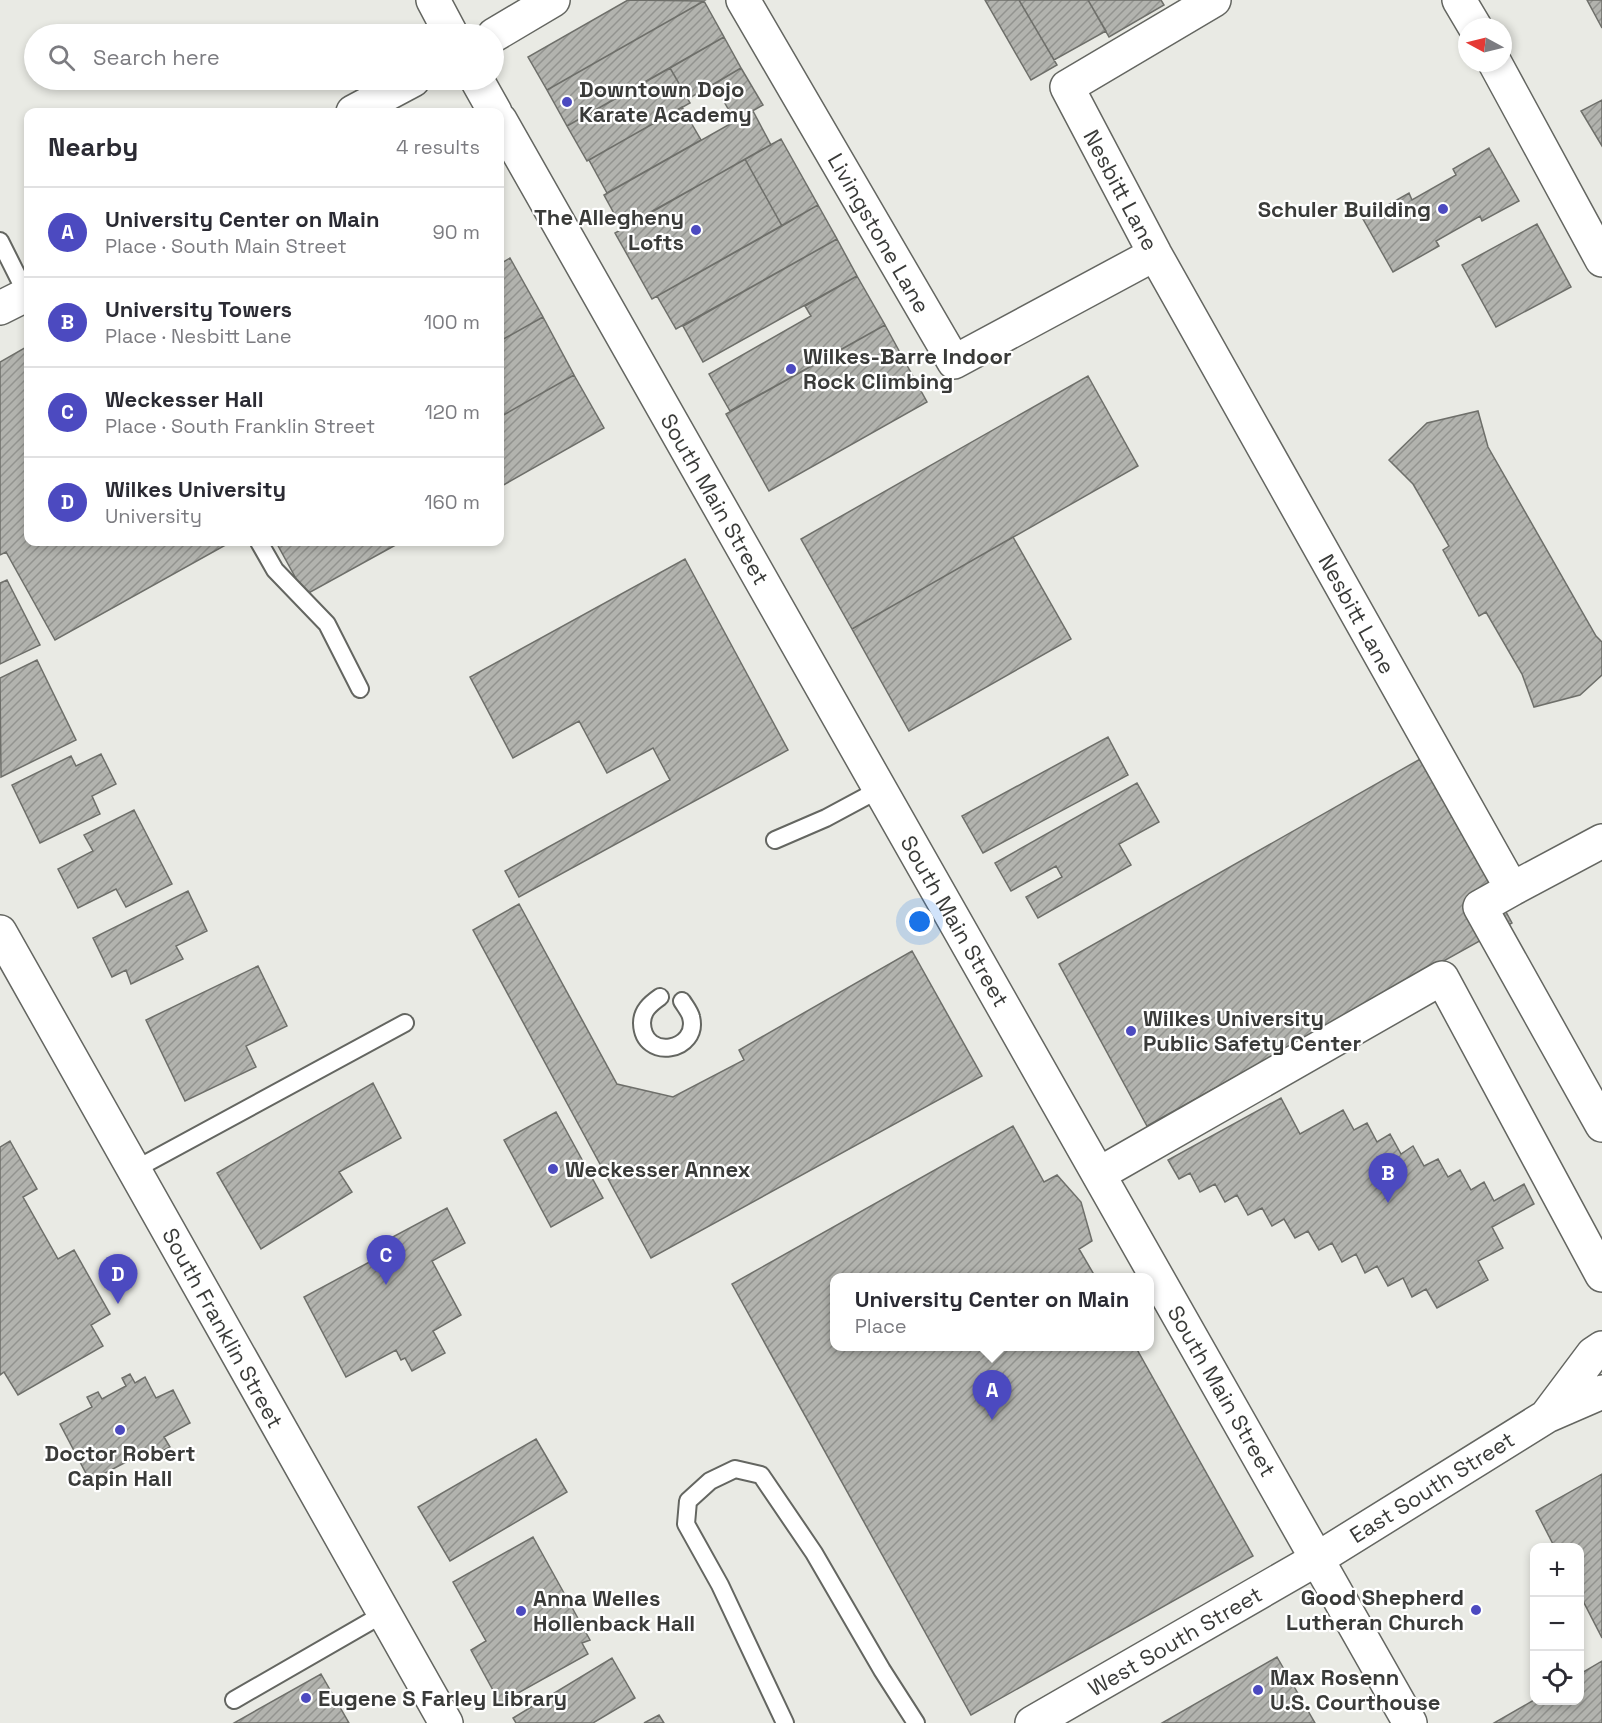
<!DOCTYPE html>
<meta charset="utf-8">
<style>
body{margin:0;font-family:"Space Grotesk",sans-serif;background:#f2f2f3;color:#2b2b33}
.controls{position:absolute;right:18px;bottom:18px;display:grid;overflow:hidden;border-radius:12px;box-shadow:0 3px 9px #0003}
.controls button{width:54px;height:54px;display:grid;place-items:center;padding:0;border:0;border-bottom:2px solid #e1e1e2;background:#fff;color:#2b2b33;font:30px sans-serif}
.compass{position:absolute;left:1458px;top:18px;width:54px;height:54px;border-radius:50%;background:#fff;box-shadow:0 3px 9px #0003;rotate:277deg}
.you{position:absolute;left:920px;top:922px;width:21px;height:21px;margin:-15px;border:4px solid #fff;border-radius:50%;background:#1a73e8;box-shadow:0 0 0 9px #1a73e833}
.badge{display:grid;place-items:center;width:39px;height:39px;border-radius:50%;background:#4c4ac0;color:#fff;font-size:20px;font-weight:700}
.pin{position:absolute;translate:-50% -50px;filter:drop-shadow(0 2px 3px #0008)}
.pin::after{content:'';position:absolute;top:32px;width:21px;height:18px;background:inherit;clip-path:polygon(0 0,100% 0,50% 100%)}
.popup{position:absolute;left:830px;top:1273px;width:324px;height:78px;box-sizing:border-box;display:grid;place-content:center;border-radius:12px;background:#fff;filter:drop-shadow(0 2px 4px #0005);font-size:20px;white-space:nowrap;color:#7c7c81}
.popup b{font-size:22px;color:#2b2b33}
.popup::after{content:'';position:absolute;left:50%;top:100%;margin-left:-12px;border:12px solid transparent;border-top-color:#fff}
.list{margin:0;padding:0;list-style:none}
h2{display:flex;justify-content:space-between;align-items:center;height:78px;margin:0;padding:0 24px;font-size:26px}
h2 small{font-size:20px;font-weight:400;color:#7c7c81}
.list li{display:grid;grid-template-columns:39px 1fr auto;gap:18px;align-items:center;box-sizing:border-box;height:90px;padding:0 24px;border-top:2px solid #e1e1e2}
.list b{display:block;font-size:22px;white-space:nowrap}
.list p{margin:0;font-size:20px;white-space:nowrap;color:#7c7c81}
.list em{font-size:20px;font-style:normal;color:#7c7c81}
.icon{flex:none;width:33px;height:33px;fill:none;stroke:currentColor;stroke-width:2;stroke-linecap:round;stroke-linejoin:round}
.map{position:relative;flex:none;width:1602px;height:1723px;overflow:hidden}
.search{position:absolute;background:#fff;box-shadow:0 3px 9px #0003;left:24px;top:24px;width:480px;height:66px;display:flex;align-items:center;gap:15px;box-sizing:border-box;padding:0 21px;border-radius:33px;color:#7c7c81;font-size:22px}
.panel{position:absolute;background:#fff;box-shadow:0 3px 9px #0003;left:24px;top:108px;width:480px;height:438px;border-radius:12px}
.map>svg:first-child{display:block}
.building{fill:url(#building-hatch);stroke:#6e6f6a;stroke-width:1.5}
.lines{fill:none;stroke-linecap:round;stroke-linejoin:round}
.lane-casing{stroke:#646661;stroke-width:20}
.street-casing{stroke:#646661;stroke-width:36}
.secondary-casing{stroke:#646661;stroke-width:36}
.lane{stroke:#fff;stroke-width:16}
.street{stroke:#fff;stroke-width:33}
.secondary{stroke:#fff;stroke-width:33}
.poi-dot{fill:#4c4ac0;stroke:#fff;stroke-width:2}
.labels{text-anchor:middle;stroke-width:4.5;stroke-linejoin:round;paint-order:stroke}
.poi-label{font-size:22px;font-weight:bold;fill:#3a3b39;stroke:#fff;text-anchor:start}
.street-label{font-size:22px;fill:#3a3b39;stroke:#fff}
</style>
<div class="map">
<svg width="1602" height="1723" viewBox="0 0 1602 1723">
<defs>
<pattern id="building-hatch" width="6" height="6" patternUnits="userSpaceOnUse" patternTransform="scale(1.5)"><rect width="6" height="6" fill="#b2b3ae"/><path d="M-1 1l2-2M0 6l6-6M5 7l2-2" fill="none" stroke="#92938f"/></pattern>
</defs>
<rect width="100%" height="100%" fill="#e9eae4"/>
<path class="building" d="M628 0 704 1 547 90 528 57Z
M985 0H1019L1057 65 1031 80Z
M1019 0H1088L1106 31 1054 60Z
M1088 0H1161L1164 5 1109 37Z
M1587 0H1602V28Z
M704 1 724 37 567 126 547 90Z
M724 37 741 68 688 99 670 68Z
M670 68 690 103 587 161 567 126Z
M741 68 763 105 735 121 714 84Z
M1602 100V146L1581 111Z
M682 107 701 140 607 193 589 160Z
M753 111 771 145 622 228 604 195Z
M781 139 818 205 782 226 745 159Z
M1489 148 1519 201 1482 221 1480 216 1436 241 1439 246 1393 272 1363 219 1409 193 1412 200 1456 175 1453 169Z
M745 159 782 226 652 299 615 233Z
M818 205 837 239 676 329 657 296Z
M1537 224 1571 287 1496 327 1462 265Z
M837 239 857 276 703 362 683 326Z
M510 258 543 317 500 341V264Z
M857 276 885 325 730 411 709 374 811 316 805 306Z
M543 317 574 375 500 417V341Z
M885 325 927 402 769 491 726 414Z
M28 346V542H231L55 640 6 552 0 555V362Z
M574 375 604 428 500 487V417Z
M1088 376 1138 466 852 629 801 539Z
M1478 411 1488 447 1596 636 1602 642V675L1580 695 1534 707 1522 674 1486 612 1479 616 1443 550 1449 546 1413 484 1389 460 1427 423Z
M1013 537 1071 639 909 731 852 629Z
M276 542H401L305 595Z
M685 559 788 750 519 897 505 871 670 780 653 748 607 773 579 721 513 758 470 677Z
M7 580 40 645 0 664V583Z
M37 660 76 740 1 777 0 678Z
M1108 737 1128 775 983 853 962 816Z
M101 754 116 784 92 796 100 814 40 843 12 785 71 756 76 766Z
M1422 758 1512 923 1147 1126 1059 964Z
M1137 783 1159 822 1119 844 1131 865 1038 918 1026 897 1062 877 1056 866 1011 891 995 863Z
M134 810 172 884 126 907 116 889 78 908 58 869 93 851 84 835Z
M188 891 207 931 176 946 183 959 131 984 126 970 112 977 93 938Z
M519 904 617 1084 673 1097 744 1060 739 1050 912 951 982 1076 651 1258 473 930Z
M258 966 287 1026 246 1046 256 1067 185 1101 146 1020Z
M373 1083 401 1138 339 1172 352 1192 261 1249 217 1173Z
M1281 1098 1300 1134 1343 1110 1354 1130 1367 1123 1377 1142 1390 1134 1401 1154 1413 1146 1424 1166 1438 1159 1448 1177 1460 1170 1471 1190 1484 1182 1494 1201 1524 1184 1534 1204 1492 1227 1503 1248 1478 1261 1488 1280 1437 1308 1426 1289 1412 1297 1403 1278 1388 1286 1377 1266 1365 1273 1356 1254 1342 1262 1332 1243 1319 1250 1308 1231 1295 1238 1284 1219 1272 1226 1262 1208 1248 1215 1237 1195 1225 1202 1215 1184 1200 1192 1190 1173 1179 1179 1168 1160Z
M556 1112 603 1198 551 1227 504 1140Z
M1013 1126 1044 1182 1057 1175 1081 1202 1092 1241 1079 1249 1096 1278H834V1346H1135L1253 1556 971 1715 732 1284Z
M10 1141 37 1189 23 1197 58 1259 74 1250 110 1314 91 1325 103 1346 18 1395 4 1372 0 1375V1147Z
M447 1208 465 1243 432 1261 461 1315 433 1331 445 1353 412 1371 405 1358 401 1360 396 1350 346 1377 304 1297 392 1250 387 1240Z
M130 1374 135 1383 145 1377 156 1398 173 1390 190 1423 164 1437 170 1447 153 1456 149 1450 90 1481 60 1424 92 1407 87 1397 98 1392 102 1399 126 1386 122 1378Z
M536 1439 567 1492 450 1561 418 1507Z
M1602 1474V1638L1580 1595V1548H1555L1536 1511Z
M533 1537 590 1640 582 1643 588 1654 500 1703 471 1650 486 1641 453 1582Z
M1277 1657 1315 1723H1162Z
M612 1658 635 1698 593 1723H516L513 1718Z
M1602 1661V1723H1494L1534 1700H1580V1674Z
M321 1674 349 1723H234Z
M659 1715 664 1723H644Z"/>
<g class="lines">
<g class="lane-casing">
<path id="lane" d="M0 241 27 295
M259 542 275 570 327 624 360 689
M775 840 826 818 880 789
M660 997C650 1004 642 1011 642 1023 643 1062 700 1051 691 1017 690 1012 685 1006 682 1001
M134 1170 405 1023
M234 1700 385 1613
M785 1723 720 1585 686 1524 688 1501 710 1481 735 1469 761 1475 814 1553 882 1670 916 1723"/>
</g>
<g class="street-casing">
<path id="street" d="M743 0 954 362 1155 254
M1214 0 1067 87 1155 254 1512 889 1480 907 1602 1125
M494 35 553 0
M353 112 413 80
M0 308 28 294
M1512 889 1602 841
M0 932 446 1723
M1099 1174 1442 978 1602 1275"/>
</g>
<g class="secondary-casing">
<path id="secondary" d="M433 0 451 34
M1459 0 1475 27
M1495 63 1602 260
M477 80 495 112
M500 120 1410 1723
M1548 1414 1593 1354 1602 1348
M1032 1723 1317 1559 1547 1416 1602 1392"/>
</g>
<use href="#lane" class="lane"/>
<use href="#street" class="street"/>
<use href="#secondary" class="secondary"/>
</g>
<g class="poi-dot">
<circle cx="567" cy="102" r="6"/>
<circle cx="1443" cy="209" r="6"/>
<circle cx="696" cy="230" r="6"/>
<circle cx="791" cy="369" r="6"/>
<circle cx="1131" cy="1031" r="6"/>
<circle cx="553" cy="1169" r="6"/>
<circle cx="120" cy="1430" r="6"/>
<circle cx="1476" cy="1610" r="6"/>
<circle cx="521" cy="1611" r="6"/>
<circle cx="1258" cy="1690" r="6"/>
<circle cx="306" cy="1698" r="6"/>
</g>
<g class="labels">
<g class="poi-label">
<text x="579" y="97">Downtown Dojo<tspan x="579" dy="25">Karate Academy</tspan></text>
<text x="1431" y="217" text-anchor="end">Schuler Building</text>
<text x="684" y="225" text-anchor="end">The Allegheny<tspan x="684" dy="25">Lofts</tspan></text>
<text x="803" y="364">Wilkes-Barre Indoor<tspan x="803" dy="25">Rock Climbing</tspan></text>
<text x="1143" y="1026">Wilkes University<tspan x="1143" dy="25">Public Safety Center</tspan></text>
<text x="565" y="1177">Weckesser Annex</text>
<text x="120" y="1461" text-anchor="middle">Doctor Robert<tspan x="120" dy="25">Capin Hall</tspan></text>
<text x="1464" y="1605" text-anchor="end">Good Shepherd<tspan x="1464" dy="25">Lutheran Church</tspan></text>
<text x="533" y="1606">Anna Welles<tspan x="533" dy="25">Hollenback Hall</tspan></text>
<text x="1270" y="1685">Max Rosenn<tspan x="1270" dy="25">U.S. Courthouse</tspan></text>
<text x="318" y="1706">Eugene S Farley Library</text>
</g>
<g class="street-label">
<text transform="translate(1121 190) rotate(62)" y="8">Nesbitt Lane</text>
<text transform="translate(879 233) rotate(60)" y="8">Livingstone Lane</text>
<text transform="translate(715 499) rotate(60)" y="8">South Main Street</text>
<text transform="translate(1357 614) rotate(61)" y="8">Nesbitt Lane</text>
<text transform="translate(955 921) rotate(60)" y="8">South Main Street</text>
<text transform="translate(223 1328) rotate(61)" y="8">South Franklin Street</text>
<text transform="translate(1222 1391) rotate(60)" y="8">South Main Street</text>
<text transform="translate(1432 1487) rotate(-32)" y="8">East South Street</text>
<text transform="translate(1175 1641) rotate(-30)" y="8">West South Street</text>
</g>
</g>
</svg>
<div class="controls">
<button>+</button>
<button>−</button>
<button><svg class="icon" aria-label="locate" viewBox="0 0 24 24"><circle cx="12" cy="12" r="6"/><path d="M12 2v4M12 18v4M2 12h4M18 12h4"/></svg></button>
</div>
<svg class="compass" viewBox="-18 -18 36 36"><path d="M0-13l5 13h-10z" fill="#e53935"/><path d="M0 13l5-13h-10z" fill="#7c7c81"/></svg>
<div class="you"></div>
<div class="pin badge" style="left:992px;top:1420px">A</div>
<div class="popup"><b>University Center on Main</b>Place</div>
<div class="pin badge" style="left:1388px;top:1203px">B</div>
<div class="pin badge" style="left:386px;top:1285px">C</div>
<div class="pin badge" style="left:118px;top:1304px">D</div>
<div class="search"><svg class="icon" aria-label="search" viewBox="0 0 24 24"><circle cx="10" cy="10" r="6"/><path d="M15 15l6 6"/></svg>Search here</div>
<section class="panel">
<h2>Nearby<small>4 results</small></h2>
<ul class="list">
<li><span class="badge">A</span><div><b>University Center on Main</b><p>Place · South Main Street</p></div><em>90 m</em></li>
<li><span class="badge">B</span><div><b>University Towers</b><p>Place · Nesbitt Lane</p></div><em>100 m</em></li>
<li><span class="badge">C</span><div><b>Weckesser Hall</b><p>Place · South Franklin Street</p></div><em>120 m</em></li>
<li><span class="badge">D</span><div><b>Wilkes University</b><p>University</p></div><em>160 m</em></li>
</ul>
</section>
</div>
